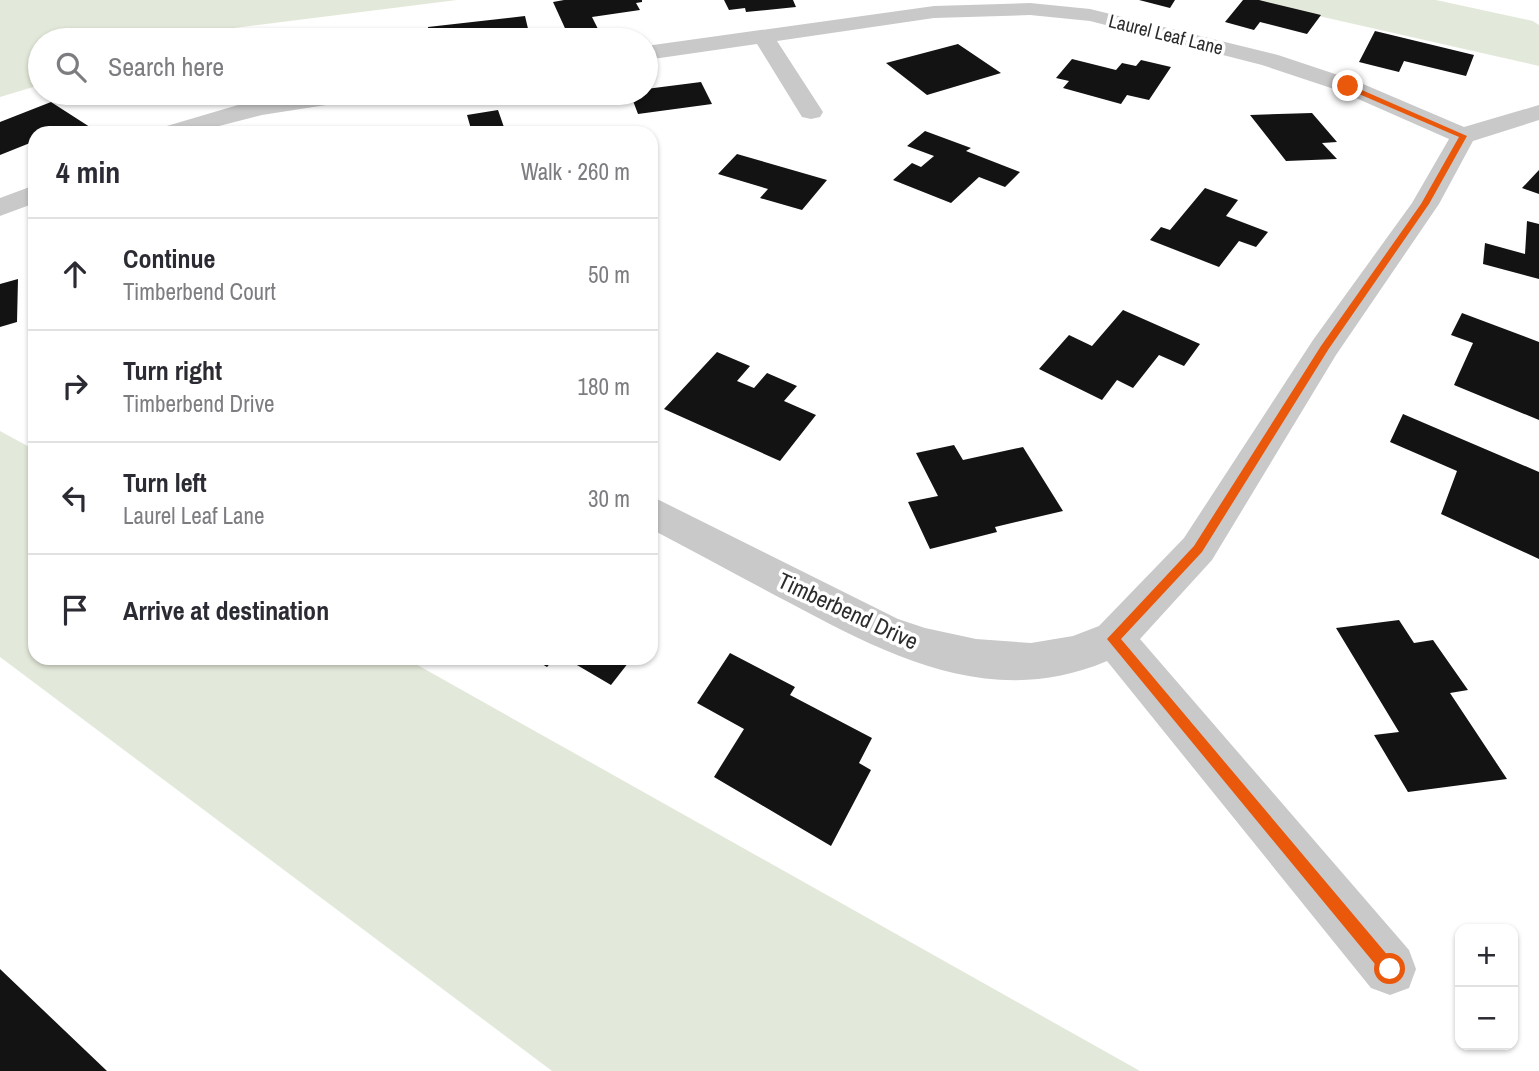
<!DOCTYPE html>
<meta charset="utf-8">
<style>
body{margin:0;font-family:"Archivo Narrow",sans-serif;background:#f2f2f3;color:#2b2b33}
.controls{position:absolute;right:21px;bottom:21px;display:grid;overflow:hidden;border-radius:14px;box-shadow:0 2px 5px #0004}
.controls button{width:63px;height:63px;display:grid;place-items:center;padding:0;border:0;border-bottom:2px solid #e1e1e2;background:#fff;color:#2b2b33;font:35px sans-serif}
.stop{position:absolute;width:21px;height:21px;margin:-16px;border:5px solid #ea580c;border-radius:50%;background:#fff}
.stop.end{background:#ea580c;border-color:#fff;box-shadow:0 2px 7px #0008}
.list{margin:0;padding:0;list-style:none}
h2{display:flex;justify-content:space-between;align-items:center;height:91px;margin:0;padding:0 28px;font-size:30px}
h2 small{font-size:23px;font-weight:400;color:#7c7c81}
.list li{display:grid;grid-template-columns:46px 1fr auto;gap:21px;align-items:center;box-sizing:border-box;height:112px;padding:0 28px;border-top:2px solid #e1e1e2}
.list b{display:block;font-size:26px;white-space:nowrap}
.list p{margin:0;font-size:23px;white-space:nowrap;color:#7c7c81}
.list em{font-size:23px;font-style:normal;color:#7c7c81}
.icon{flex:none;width:38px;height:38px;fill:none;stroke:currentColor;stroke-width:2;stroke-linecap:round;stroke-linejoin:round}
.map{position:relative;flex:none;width:1539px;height:1071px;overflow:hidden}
.search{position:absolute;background:#fff;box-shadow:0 2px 5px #0004;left:28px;top:28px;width:630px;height:77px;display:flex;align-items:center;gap:18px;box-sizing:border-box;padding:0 24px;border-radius:38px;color:#7c7c81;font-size:26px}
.panel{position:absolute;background:#fff;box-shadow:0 2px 5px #0004;left:28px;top:126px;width:630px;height:539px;border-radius:21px}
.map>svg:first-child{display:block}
.green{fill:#e3e9da}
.building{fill:#131313}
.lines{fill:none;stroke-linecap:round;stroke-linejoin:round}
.minor{fill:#c9c9c9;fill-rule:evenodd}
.route{fill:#ea580c}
.labels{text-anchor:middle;stroke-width:7;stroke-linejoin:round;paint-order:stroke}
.far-street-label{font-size:19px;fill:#2c2c2c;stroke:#fff}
.street-label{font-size:23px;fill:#2c2c2c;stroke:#fff}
</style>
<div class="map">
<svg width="1539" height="1071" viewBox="0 0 1539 1071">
<rect width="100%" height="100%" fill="#fff"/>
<path class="green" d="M0 0H457L209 31 181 40H40V85L0 97Z
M1248 0H1436L1533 21 1539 25V66Z
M0 431 35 450V658H405L1140 1071H552L0 657Z"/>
<path class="building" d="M564 0H642V2L636 3 640 10 592 17 600 33 569 37 553 2Z
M724 0H793L796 7 746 12 745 8 729 10Z
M1139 0H1175L1170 8Z
M1243 0H1259L1321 15 1307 34 1260 22 1254 30 1225 22Z
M525 16 530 37 505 40H429L428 27Z
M1375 31 1474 55 1466 76 1404 61 1399 72 1359 62Z
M958 44 1001 73 927 95 886 63Z
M1072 59 1116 70 1122 63 1136 66 1141 60 1171 67 1149 100 1127 95 1121 104 1063 88 1069 81 1056 78Z
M701 82 712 104 638 114 630 93H646V89Z
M51 102 93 129 83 133H35V141L0 155V122Z
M498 110 506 133H457L471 129 467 115Z
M1312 113 1337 142 1322 143 1337 159 1286 161 1250 115Z
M925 131 971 148 966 151 1020 172 1005 187 979 177 951 203 893 180 912 163 921 167 934 156 907 146Z
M737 154 827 180 802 210 760 198 768 189 718 174Z
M1539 170V194L1522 188Z
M1205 188 1238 200 1226 216 1268 232 1256 247 1239 241 1219 267 1150 240 1161 227 1170 230Z
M1527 221 1539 224V279L1483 264 1485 243 1525 254Z
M18 279 17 322 0 327V284Z
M1123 310 1200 344 1184 366 1159 355 1133 388 1117 380 1102 400 1039 369 1069 335 1092 346Z
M1462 313 1539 342V420L1454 385 1473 343 1451 335Z
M717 352 750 366 737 381 754 388 767 373 797 386 784 401 816 415 780 461 664 409Z
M1403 414 1539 472V559L1441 514 1457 471 1390 442Z
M954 445 963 460 1023 447 1063 511 995 527 997 532 930 549 908 502 938 496 916 453Z
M1399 620 1414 643 1433 640 1468 690 1450 693 1507 779 1408 792 1374 735 1399 732 1336 628Z
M730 653 795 687 790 695 872 738 859 763 871 770 831 846 714 777 744 729 697 703Z
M532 658H555L547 667Z
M565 658H632L611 685Z
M0 969 107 1071H0Z"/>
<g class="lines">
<path class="minor" d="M1030 3 1090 9 1278 55 1356 81 1464 127 1539 105V120L1473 141 1439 204 1336 355 1212 560 1140 639 1409 950 1416 969 1409 988 1390 995 1371 988 1107 661C992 710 889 656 788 602 742 578 697 553 651 529V496L898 619 925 628 976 639 1031 643 1073 636 1099 626 1184 538 1313 340 1412 203 1449 139 1340 91 1262 65 1090 21 1030 15 934 18 777 41 823 112 820 117 811 119 802 117 757 44 646 60V46L934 6Z
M308 93H370L366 98 358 100 262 115 192 133H156L160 128 238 105Z
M35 185V203L0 216V198Z"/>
</g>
<path class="route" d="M1348 84 1467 136 1429 204 1328 350 1202 552 1121 639 1395 964 1397 969 1395 975 1390 977 1384 975 1107 639 1194 546 1321 346 1421 204 1459 137 1345 88Z"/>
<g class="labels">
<g class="far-street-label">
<text transform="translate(1166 34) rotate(14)" y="7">Laurel Leaf Lane</text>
</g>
<g class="street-label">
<text transform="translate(848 611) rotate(25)" y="8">Timberbend Drive</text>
</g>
</g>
</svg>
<div class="controls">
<button>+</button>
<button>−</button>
</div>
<div class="stop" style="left:1390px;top:969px"></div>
<div class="stop end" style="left:1348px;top:86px"></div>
<div class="search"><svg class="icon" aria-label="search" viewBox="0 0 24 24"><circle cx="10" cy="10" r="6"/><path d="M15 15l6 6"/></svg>Search here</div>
<section class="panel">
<h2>4 min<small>Walk · 260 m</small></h2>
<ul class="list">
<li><svg class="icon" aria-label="ahead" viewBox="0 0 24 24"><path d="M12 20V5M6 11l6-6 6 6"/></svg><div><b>Continue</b><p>Timberbend Court</p></div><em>50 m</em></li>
<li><svg class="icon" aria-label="right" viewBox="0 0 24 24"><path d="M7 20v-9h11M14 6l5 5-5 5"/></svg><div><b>Turn right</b><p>Timberbend Drive</p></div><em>180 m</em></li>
<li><svg class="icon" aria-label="left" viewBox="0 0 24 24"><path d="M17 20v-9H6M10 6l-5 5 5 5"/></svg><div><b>Turn left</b><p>Laurel Leaf Lane</p></div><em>30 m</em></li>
<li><svg class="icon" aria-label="arrive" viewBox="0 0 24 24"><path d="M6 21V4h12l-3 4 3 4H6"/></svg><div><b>Arrive at destination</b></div></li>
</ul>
</section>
</div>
